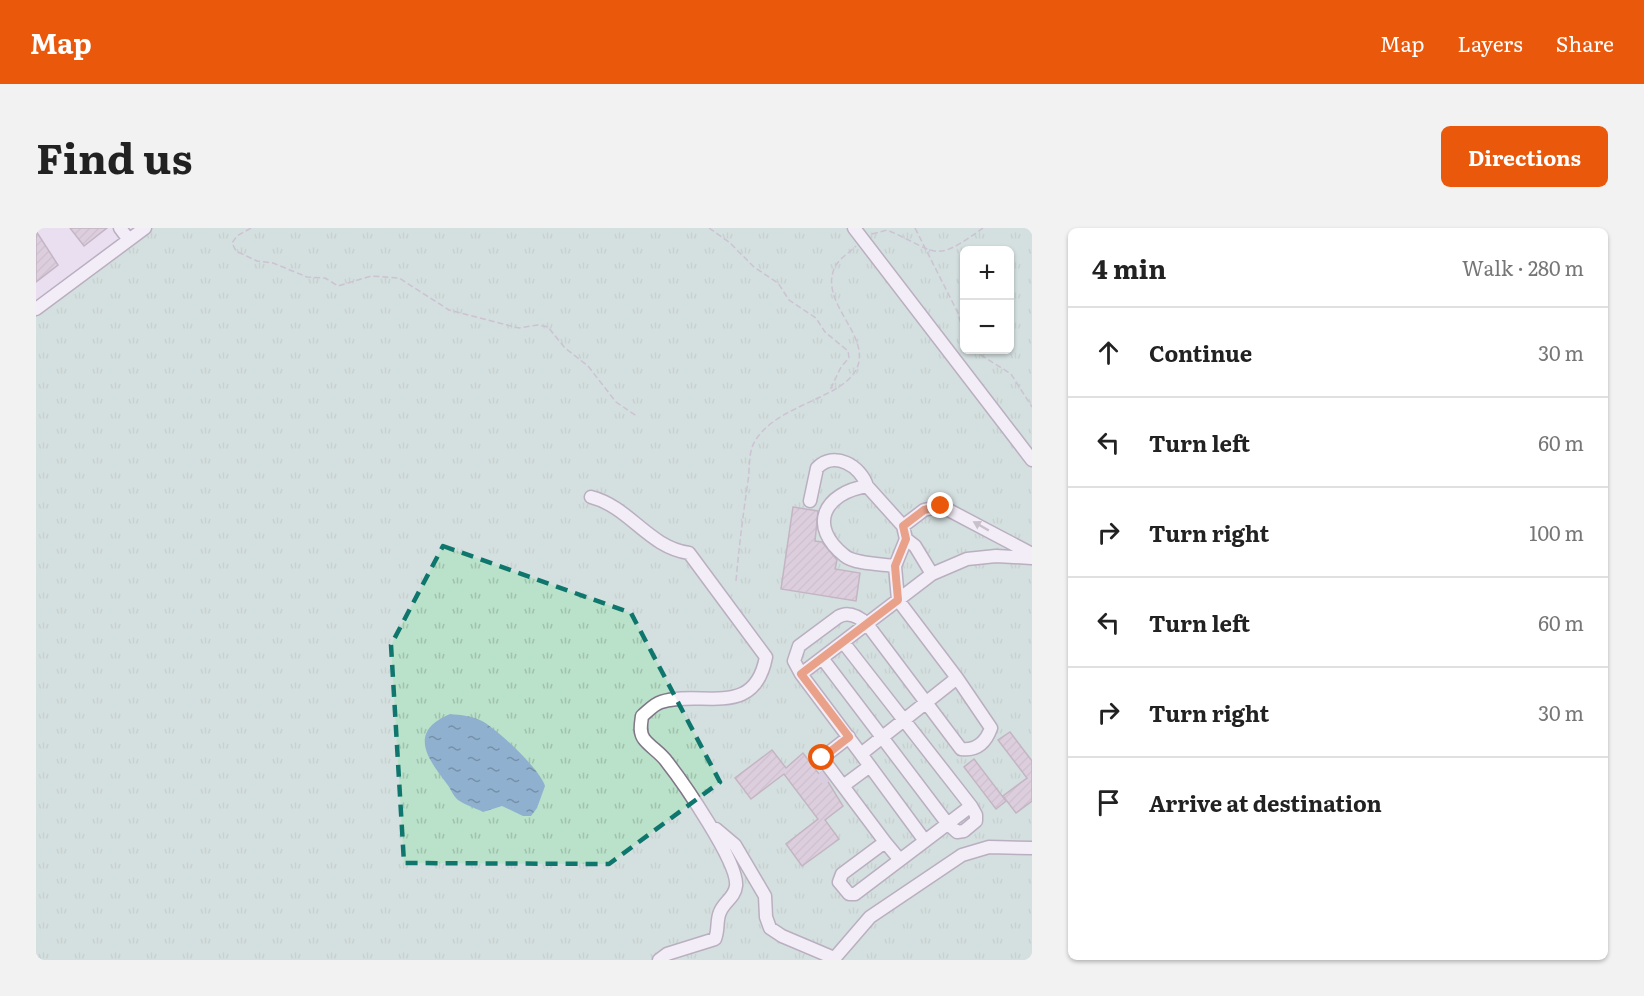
<!DOCTYPE html>
<meta charset="utf-8">
<style>
body{margin:0;font-family:Literata,serif;background:#f2f2f2;color:#222}
.controls{position:absolute;right:18px;top:18px;display:grid;overflow:hidden;border-radius:9px;box-shadow:0 2px 4px #0004}
.controls button{width:54px;height:54px;display:grid;place-items:center;padding:0;border:0;border-bottom:2px solid #e0e0e0;background:#fff;color:#222;font:30px sans-serif}
.stop{position:absolute;width:18px;height:18px;margin:-14px;border:4px solid #ea580c;border-radius:50%;background:#fff}
.stop.end{background:#ea580c;border-color:#fff;box-shadow:0 2px 6px #0008}
.list{margin:0;padding:0;list-style:none}
h2{display:flex;justify-content:space-between;align-items:center;height:78px;margin:0;padding:0 24px;font-size:26px}
h2 small{font-size:20px;font-weight:400;color:#767676}
.list li{display:grid;grid-template-columns:39px 1fr auto;gap:18px;align-items:center;box-sizing:border-box;height:90px;padding:0 24px;border-top:2px solid #e0e0e0}
.list b{display:block;font-size:22px;white-space:nowrap}
.list em{font-size:20px;font-style:normal;color:#767676}
.icon{flex:none;width:33px;height:33px;fill:none;stroke:currentColor;stroke-width:2;stroke-linecap:round;stroke-linejoin:round}
.map{position:relative;flex:none;width:996px;height:732px;overflow:hidden;border-radius:9px}
header{display:flex;align-items:center;gap:36px;box-sizing:border-box;height:84px;padding:0 30px;background:#ea580c;color:#fff}
header strong{font-size:28px}
nav{display:flex;gap:33px;margin-inline-start:auto;font-size:21px}
.intro{display:flex;align-items:center;justify-content:space-between;box-sizing:border-box;height:144px;padding:0 36px}
h1{margin:0;font-size:42px}
.button{padding:15px 27px;border-radius:9px;background:#ea580c;color:#fff;font-size:21px;font-weight:700}
main{display:flex;gap:36px;padding:0 36px}
aside{flex:1;background:#fff;border-radius:9px;box-shadow:0 2px 4px #0004}
.map>svg:first-child{display:block}
.grass{fill:url(#grass-tufts);fill-rule:evenodd}
.water{fill:url(#water-ripples)}
.building{fill:url(#building-hatch);stroke:#96838d;stroke-width:1.5}
.lines{fill:none;stroke-linecap:round;stroke-linejoin:round}
.minor-tunnel{stroke:#c3baca;stroke-width:12;stroke-dasharray:12 6;stroke-linecap:butt}
.minor-casing{stroke:#807687;stroke-width:15}
.path{stroke:#a9a1af;stroke-width:1.5;stroke-dasharray:6 3;stroke-linecap:butt}
.minor{stroke:#fff;stroke-width:12}
.oneway{fill:#9f9da0}
.route{stroke:#ea580c;stroke-width:8}
.marked{fill:none;stroke:#0f766e;stroke-width:4.5;stroke-dasharray:12 8;stroke-linejoin:round}
</style>
<header>
<strong>Map</strong>
<nav><a>Map</a><a>Layers</a><a>Share</a></nav>
</header>
<div class="intro"><h1>Find us</h1><a class="button">Directions</a></div>
<main>
<div class="map">
<svg width="996" height="732" viewBox="0 0 996 732">
<defs>
<pattern id="grass-tufts" width="24" height="20" patternUnits="userSpaceOnUse" patternTransform="scale(1.5)"><rect width="24" height="20" fill="#bae1c9"/><path d="M3 7l-1-3M5 7V3M7 7l1-3M15 17l-1-3M17 17v-4M19 17l1-3" fill="none" stroke="#a0c1ad"/></pattern>
<pattern id="water-ripples" width="26" height="14" patternUnits="userSpaceOnUse" patternTransform="scale(1.5)"><rect width="26" height="14" fill="#8fb1cf"/><path d="M2 4q2-2 4 0t4 0M15 11q2-2 4 0t4 0" fill="none" stroke="#7590a8"/></pattern>
<pattern id="building-hatch" width="6" height="6" patternUnits="userSpaceOnUse" patternTransform="scale(1.5)"><rect width="6" height="6" fill="#cfbbc6"/><path d="M-1 1l2-2M0 6l6-6M5 7l2-2" fill="none" stroke="#b2a1aa"/></pattern>
</defs>
<rect width="100%" height="100%" fill="#e9dff1"/>
<path class="grass" d="M117 0H996V732H0V86ZM928 22H974V122H928Z"/>
<path class="water" d="M414 486C425 487 436 488 446 493 462 502 504 541 509 558L501 580 495 588H487L466 578 447 584C440 580 429 577 422 572 417 568 415 561 411 556 392 531 371 504 414 486Z"/>
<path class="building" d="M34 0H71L48 18Z
M0 3 22 37 0 54Z
M757 279 782 283 779 313 786 314 801 332 799 341 824 345 820 373 745 361Z
M974 504 996 533V573L980 585 967 568 991 550 962 512Z
M736 522 750 540 767 525 783 546 786 544 807 578 789 592 803 611 766 638 750 616 782 591 748 546 715 571 699 550Z
M938 531 970 573 960 581 928 539Z"/>
<g class="lines">
<path class="minor-tunnel" d="M785 544 795 556"/>
<g class="minor-casing">
<path id="minor" d="M84 0 93 12
M818 0 996 232
M0 81 109 0
M555 269C594 279 612 319 653 325L730 429C718 492 666 461 625 474 618 476 611 484 606 488 605 496 603 504 608 511 614 519 625 525 631 534 646 553 703 635 700 658 699 669 688 674 684 684 680 693 683 701 679 711L631 726 623 732
M774 273 781 240C798 222 825 238 831 258
M867 298 888 282 905 278 996 326
M870 311 879 318 896 346
M859 338 870 311 867 298 831 258C788 265 771 298 809 328 819 336 846 336 859 338L862 372 921 450 825 526 765 446 896 346 931 331 960 328 996 330
M807 414 935 578 889 613 825 526
M786 430 911 595 921 604 928 603 940 593V587L935 578
M765 446 758 433 763 418 802 389C812 383 822 388 831 396L925 521C941 523 950 514 955 500L921 450
M834 538 807 558 849 614 806 646 803 654 813 666H819L889 613
M807 558 786 530 813 509
M680 601 699 617 729 668 730 689 734 700 746 708 798 730
M849 614 864 632
M797 732 834 689 926 627 953 619 996 620"/>
</g>
<path class="path" d="M215 0 201 8 196 15 200 23 221 33 237 35 271 49 289 50 302 58 335 48 363 50 413 82 483 100 502 97 512 99 529 120 552 138 580 174 602 189
M673 0 693 14 718 39 742 55 753 72 780 90 789 104 812 123 813 130 805 139 794 162
M879 0 922 85 928 108
M836 6 851 2C903 24 896 37 947 0
M937 122 975 146 996 179
M700 353C703 319 707 287 712 253 714 241 712 224 719 213 741 176 807 171 821 140 835 107 784 76 798 41 802 31 813 25 820 18"/>
<use href="#minor" class="minor"/>
</g>
<defs><path id="oneway-solid" d="M-6-.8H1V-3.2L6.5 0L1 3.2V.8H-6Z" transform="scale(1.5)"/></defs>
<use class="oneway" href="#oneway-solid" transform="translate(945 298) rotate(-150)"/>
<g class="lines">
<path class="route" d="M786 530 813 509 765 446 862 372 859 338 870 311 867 298 888 282 905 278"/>
</g>
<path d="M0 0H996V732H0ZM407 318 595 385 684 554 573 636 368 635 355 417Z" fill="#e9dff1" fill-opacity=".55" fill-rule="evenodd"/>
<path class="marked" d="M407 318 595 385 684 554 573 636 368 635 355 417Z"/>
</svg>
<div class="controls">
<button>+</button>
<button>−</button>
</div>
<div class="stop" style="left:786px;top:530px"></div>
<div class="stop end" style="left:905px;top:278px"></div>
</div>
<aside>
<h2>4 min<small>Walk · 280 m</small></h2>
<ul class="list">
<li><svg class="icon" aria-label="ahead" viewBox="0 0 24 24"><path d="M12 20V5M6 11l6-6 6 6"/></svg><div><b>Continue</b></div><em>30 m</em></li>
<li><svg class="icon" aria-label="left" viewBox="0 0 24 24"><path d="M17 20v-9H6M10 6l-5 5 5 5"/></svg><div><b>Turn left</b></div><em>60 m</em></li>
<li><svg class="icon" aria-label="right" viewBox="0 0 24 24"><path d="M7 20v-9h11M14 6l5 5-5 5"/></svg><div><b>Turn right</b></div><em>100 m</em></li>
<li><svg class="icon" aria-label="left" viewBox="0 0 24 24"><path d="M17 20v-9H6M10 6l-5 5 5 5"/></svg><div><b>Turn left</b></div><em>60 m</em></li>
<li><svg class="icon" aria-label="right" viewBox="0 0 24 24"><path d="M7 20v-9h11M14 6l5 5-5 5"/></svg><div><b>Turn right</b></div><em>30 m</em></li>
<li><svg class="icon" aria-label="arrive" viewBox="0 0 24 24"><path d="M6 21V4h12l-3 4 3 4H6"/></svg><div><b>Arrive at destination</b></div></li>
</ul>
</aside>
</main>
